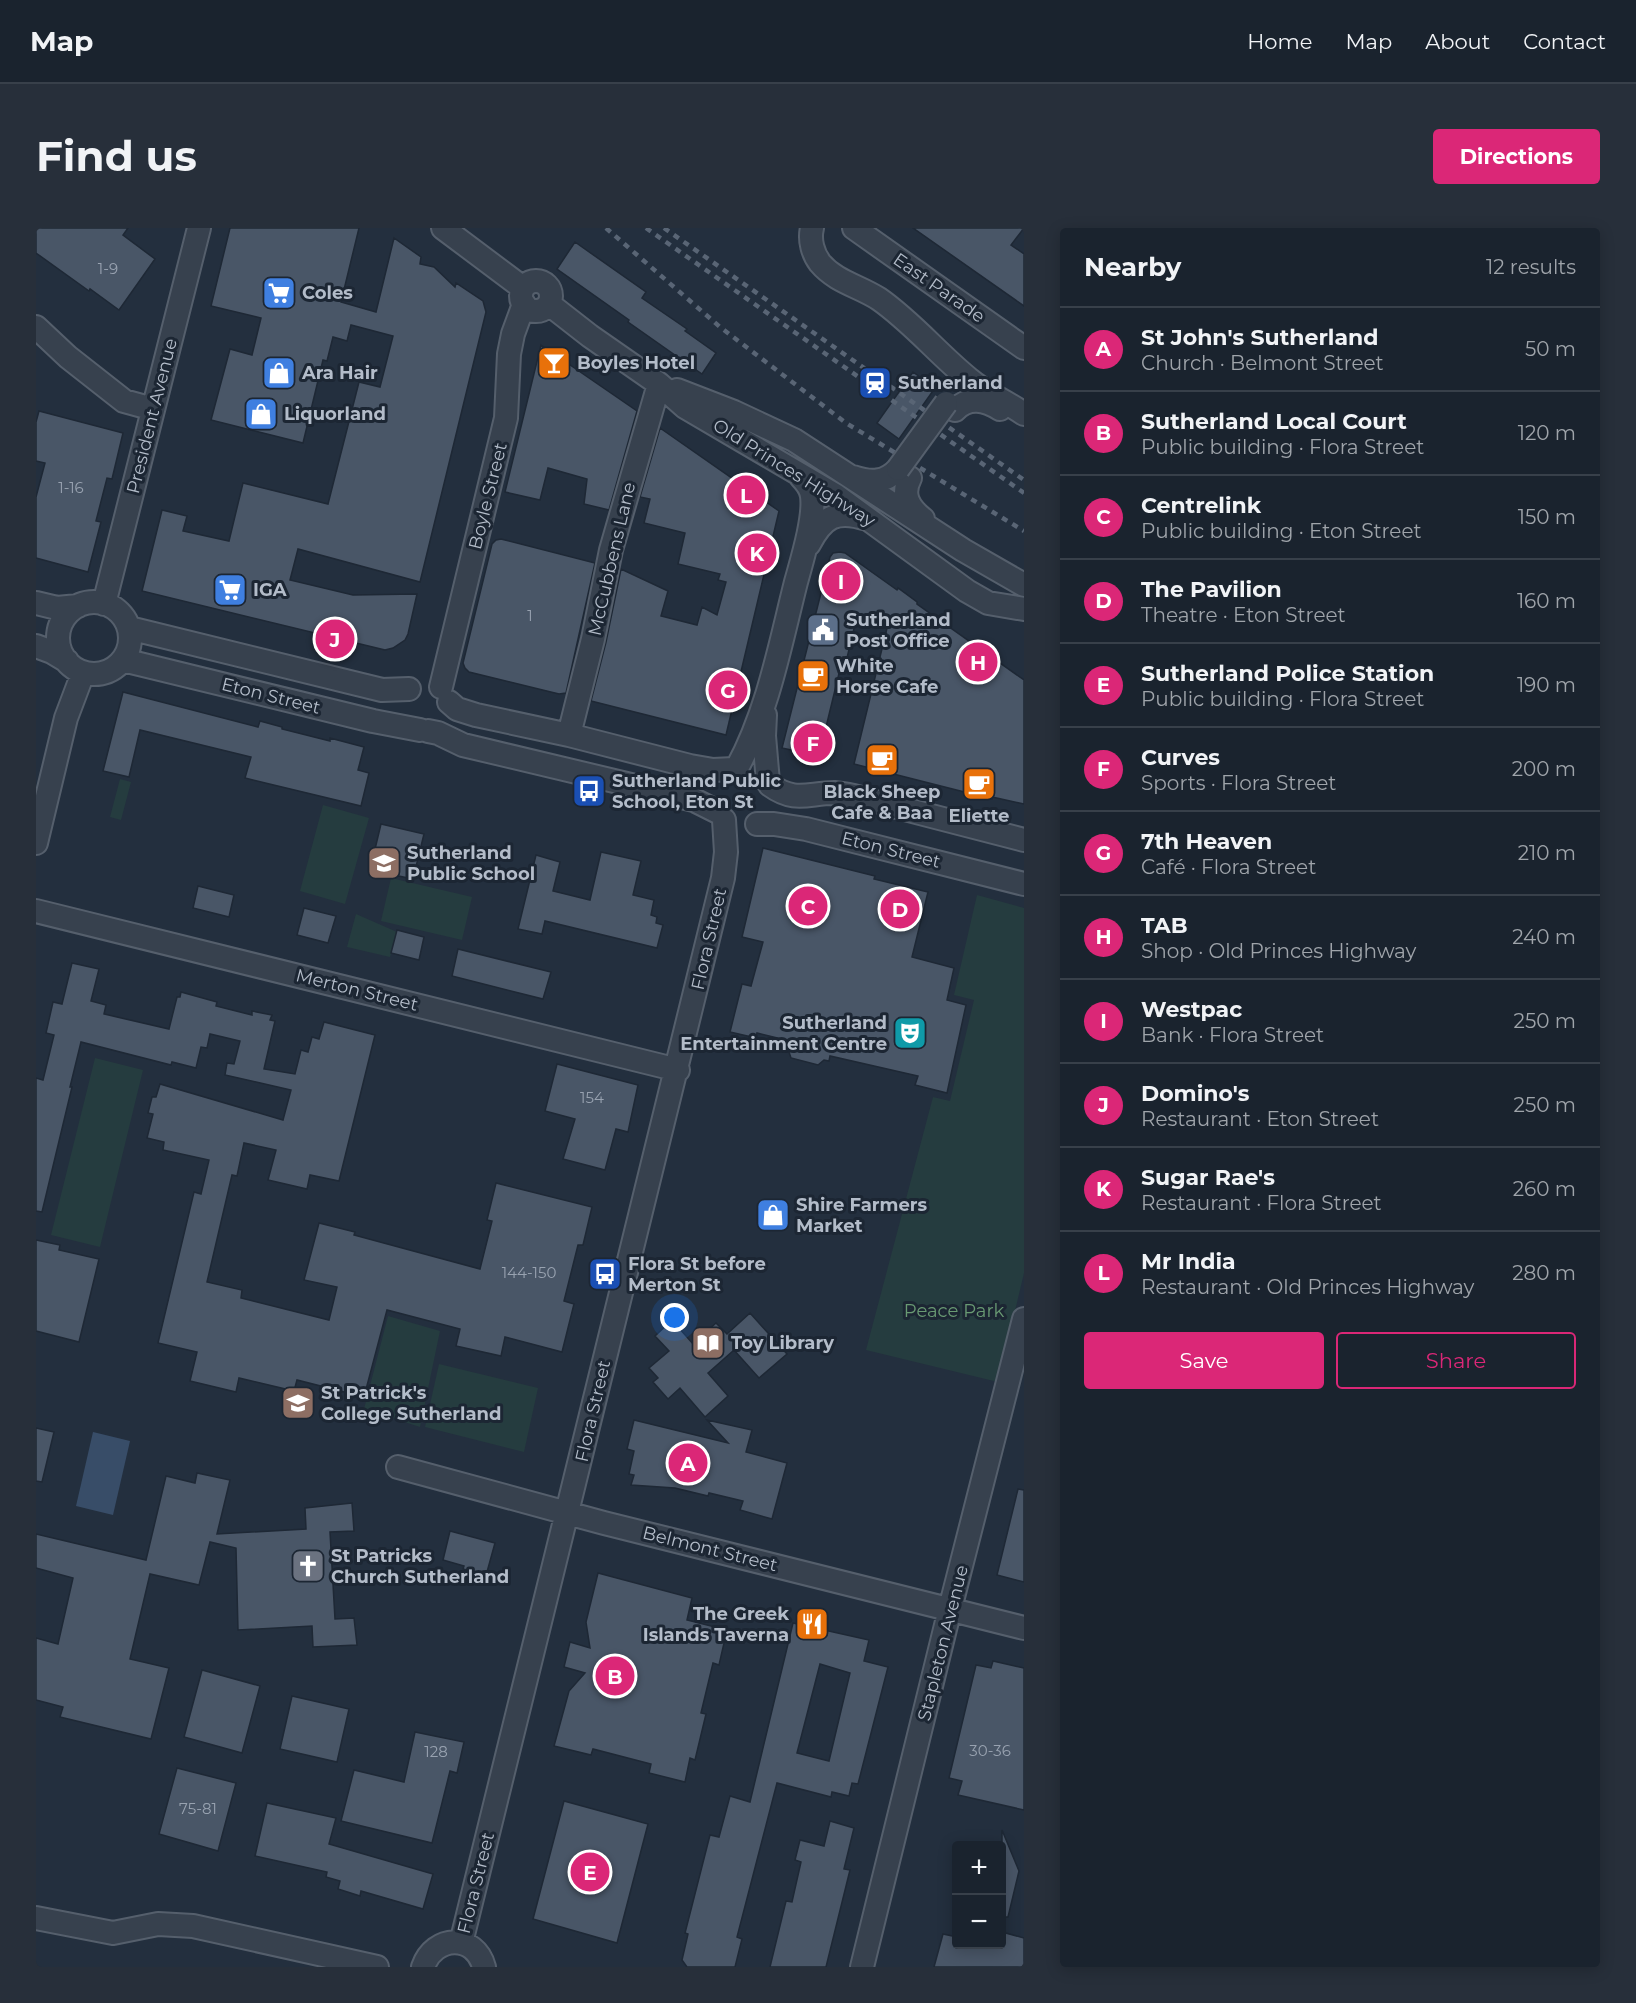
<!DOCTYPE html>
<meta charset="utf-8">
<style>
body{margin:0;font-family:Montserrat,sans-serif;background:#272f3a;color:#f1f3f6}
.controls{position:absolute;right:18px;bottom:18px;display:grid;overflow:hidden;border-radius:6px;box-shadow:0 3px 15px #0003}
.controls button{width:54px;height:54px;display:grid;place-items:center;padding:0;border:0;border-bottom:2px solid #38404a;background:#1a232e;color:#f1f3f6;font:30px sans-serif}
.you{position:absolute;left:639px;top:1090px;width:21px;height:21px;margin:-15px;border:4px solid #fff;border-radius:50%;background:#1a73e8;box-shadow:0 0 0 9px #1a73e833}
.badge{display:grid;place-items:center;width:39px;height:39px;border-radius:50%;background:#db2777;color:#fff;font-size:20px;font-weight:700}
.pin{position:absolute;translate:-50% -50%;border:3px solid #fff;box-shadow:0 2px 6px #0006}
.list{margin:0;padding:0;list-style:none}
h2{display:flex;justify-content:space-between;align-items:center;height:78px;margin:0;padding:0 24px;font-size:26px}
h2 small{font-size:20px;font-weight:400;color:#9fa4aa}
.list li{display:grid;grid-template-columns:39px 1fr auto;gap:18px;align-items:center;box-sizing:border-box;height:84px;padding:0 24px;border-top:2px solid #38404a}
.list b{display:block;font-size:22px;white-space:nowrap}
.list p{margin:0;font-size:20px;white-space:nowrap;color:#9fa4aa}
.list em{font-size:20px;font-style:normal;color:#9fa4aa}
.actions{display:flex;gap:12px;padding:18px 24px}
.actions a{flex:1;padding:14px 0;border:2px solid #db2777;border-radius:6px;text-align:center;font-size:21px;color:#db2777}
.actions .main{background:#db2777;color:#fff}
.map{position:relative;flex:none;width:988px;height:1739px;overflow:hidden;border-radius:6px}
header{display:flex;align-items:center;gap:36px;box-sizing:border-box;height:84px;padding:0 30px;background:#1a232e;border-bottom:2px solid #38404a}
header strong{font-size:28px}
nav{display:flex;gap:33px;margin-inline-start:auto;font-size:21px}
.intro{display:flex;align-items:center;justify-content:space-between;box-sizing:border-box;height:144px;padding:0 36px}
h1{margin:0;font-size:42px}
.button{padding:15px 27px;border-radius:6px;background:#db2777;color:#fff;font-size:21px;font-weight:700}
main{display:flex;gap:36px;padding:0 36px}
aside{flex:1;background:#1a232e;border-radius:6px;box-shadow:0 3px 15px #0003}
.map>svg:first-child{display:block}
.green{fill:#253c3f}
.water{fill:#384d68}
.building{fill:#495667;stroke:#1e2835;stroke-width:1.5;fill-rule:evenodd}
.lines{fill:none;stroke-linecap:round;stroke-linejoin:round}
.minor-casing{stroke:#555f6c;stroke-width:26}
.minor{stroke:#37414e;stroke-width:22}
.rail{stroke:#596575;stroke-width:4.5;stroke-dasharray:6 6;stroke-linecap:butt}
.minor-bridge-casing{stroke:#555f6c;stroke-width:26;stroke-linecap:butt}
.minor-bridge{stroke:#37414e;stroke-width:22}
.labels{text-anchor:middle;stroke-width:6;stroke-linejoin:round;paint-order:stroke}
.number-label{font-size:15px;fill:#98a2b0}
.street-label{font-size:18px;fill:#b3bcc9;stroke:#1c2633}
.poi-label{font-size:18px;font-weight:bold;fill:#b3bcc9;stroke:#1c2633;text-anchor:start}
.park-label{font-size:18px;fill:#699a73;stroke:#1c2633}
</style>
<header>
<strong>Map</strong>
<nav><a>Home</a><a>Map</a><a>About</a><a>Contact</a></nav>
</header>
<div class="intro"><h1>Find us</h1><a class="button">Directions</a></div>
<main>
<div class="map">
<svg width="988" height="1739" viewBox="0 0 988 1739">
<rect width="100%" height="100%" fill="#232f3e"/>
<path class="green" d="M84 551 95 554 85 592 74 589Z
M287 577 333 590 309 676 264 663Z
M355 650 436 669 426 712 345 693Z
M941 667 988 680V1045L962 1154 830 1122 897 869 914 873 938 772 918 767Z
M320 686 361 704 354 729 311 719Z
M59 830 107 842 64 1019 15 1007Z
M352 1088 404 1103 384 1199 328 1181Z
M403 1136 502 1160 488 1224 389 1199Z"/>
<path class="water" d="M57 1204 94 1213 77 1287 40 1278Z"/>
<path class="building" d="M0 0H92L87 7 119 31 83 82 54 61 53 63 0 25Z
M194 0H323L305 74 340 84 358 10 385 29 384 36 398 39 419 59 420 55 447 73 450 84 384 354 262 321 254 352 317 367 381 366 372 406 369 412 357 420 349 422 106 363 126 282 151 288 147 303 193 313 207 255 292 276 323 154 344 159 357 108 315 97 311 113 297 109 291 133 287 132 267 215 175 192 194 121 216 127 225 90 175 78Z
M877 0H988L975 17 988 26V78Z
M539 14 610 64 606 70 651 101 649 103 680 125 666 146 592 94 593 92 521 41Z
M505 117 601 183 573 282 548 276 551 251 512 240 504 272 469 264Z
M877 144 899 160 863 211 841 195Z
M3 183 87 205 76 251 71 250 60 293 65 294 52 344 0 330V269L9 235 0 233V194Z
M624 200 743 283 690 507 555 473 570 414 585 341 632 363 625 388 661 397 666 379 681 387 690 354 682 352 684 346 642 336 649 305 608 295 614 271 604 269Z
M465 311 559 335 530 465 523 466 433 444 429 440 427 435 456 316 460 312Z
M804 324 809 325 861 362 862 360 881 374V376L988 452V576L956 569V571L818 536 852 396 821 388 811 430 807 429 783 528 746 520 794 329 797 325Z
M87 464 222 499 224 493 246 499V501L294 513V510L328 519 322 542 333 545 325 578 209 550 215 529 104 502 93 549 67 543Z
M345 596 388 606 377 651 334 642Z
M727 620 839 648 838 651 892 664 876 729 918 740 911 772 930 777 911 865 879 857 882 848 794 828 793 833 788 832 782 837 755 830 753 824H748L750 812 721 805 720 810 694 804 706 756 715 758 727 714 706 709Z
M565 624 605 633 597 667 618 672 615 687 621 689 620 695 627 697 621 720 509 693 506 706 482 701 500 627 524 634 517 663 554 672Z
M162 658 198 667 193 689 157 680Z
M268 680 300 688 292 715 261 707Z
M361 702 388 709 383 732 355 725Z
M422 721 515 744 507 771 416 748Z
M36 735 63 741 55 773 70 777 68 786 133 801 141 769H144L145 764 181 774 180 778 216 787V783L236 787 234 792 239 793 228 841 259 846 265 822 272 824 276 809 283 811 288 794 339 807 303 953 274 947 271 961 232 952 240 922 208 915 201 948 196 947 171 1054 206 1062 205 1070 293 1092 301 1059 268 1052 283 995 319 1004 318 1007 444 1041 456 993 451 992 460 955 556 979 547 1017H542L528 1073 538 1076 526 1124 469 1109 465 1128 420 1118 424 1101 351 1082 328 1169 261 1152 258 1163 203 1150 200 1164 154 1153 161 1124 122 1115 158 964 165 966 173 932 127 922 128 914 111 910 117 886 112 885 116 869H120L124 856 247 892 255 862 189 847 191 835 198 836 204 813 174 806 171 820 165 819 160 840 136 834 135 837 45 814 34 859H36L6 984 0 983V850L7 852 18 807 10 805 17 774 26 776Z
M521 836 602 857 592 904 580 901 569 942 527 931 539 891 509 883Z
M0 1012 24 1017 23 1022 63 1031 43 1114 0 1103Z
M714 1085 751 1126 723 1150 698 1122 672 1145 692 1168 669 1189 644 1160 632 1171 617 1154 622 1150 613 1140 633 1123 619 1108 636 1092 657 1116 680 1095 691 1106Z
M598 1192 692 1215 671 1192 716 1202 710 1224 751 1235 736 1291 704 1282 707 1273 673 1265 672 1268 639 1260 595 1257 598 1247 593 1246 598 1223 591 1221Z
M0 1200 18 1204 6 1254 0 1253Z
M161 1245 194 1252 181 1306 270 1301 269 1280 316 1275 318 1303 294 1304 299 1391 318 1390 321 1417 277 1419 276 1398 202 1402 200 1320 174 1314 163 1357 114 1346 94 1431 133 1440 115 1511 24 1489 27 1479 0 1472V1410L22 1416 37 1350 0 1340V1306L110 1332 130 1248 159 1255Z
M982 1261 988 1262V1354L961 1347Z
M414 1303 459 1315 451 1344 447 1343 446 1346 427 1341 428 1338 407 1332Z
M562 1345 656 1370 651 1392 691 1402 683 1437 677 1435 665 1485 670 1486 659 1532 654 1530 649 1554 613 1545 615 1536 557 1521 555 1527 518 1518 533 1463 549 1445 528 1439 534 1414 554 1420 550 1394Z
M757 1395 833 1412 828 1433 852 1439 822 1556 816 1555 813 1568 796 1564 795 1569 741 1555 701 1709 706 1711 699 1739H651L646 1732 652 1706 649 1705 674 1607 683 1609 694 1568 714 1574ZM784 1436 814 1445 793 1533 761 1525Z
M957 1433 988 1440V1582L922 1567 926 1553 913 1550 940 1437 955 1440Z
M166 1442 224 1458 206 1525 148 1509Z
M256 1468 313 1481 301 1534 244 1521Z
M379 1504 428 1514 421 1545 414 1543 396 1615 305 1593 318 1542 368 1554Z
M141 1540 200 1555 182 1623 123 1606Z
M528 1573 612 1596 581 1715 497 1691Z
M231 1575 300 1590 293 1616 397 1646 387 1681 325 1663 324 1668 302 1661 304 1653 290 1649 291 1644 219 1628Z
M794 1593 818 1600 808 1641 814 1642 790 1739H734L750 1673 756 1674 765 1634 759 1632 764 1612 788 1618Z
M966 1602 983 1643 972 1689H966Z
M966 1704 988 1710V1739H898L907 1706 921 1709V1716H966Z"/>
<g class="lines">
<g class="minor-casing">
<path id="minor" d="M407 0 487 60
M776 0C773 12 777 26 784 35 800 54 823 58 843 71 876 94 902 126 933 151 949 165 970 173 988 186
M818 0 988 120
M485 68a15 15 0 1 1 30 0a15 15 0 1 1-30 0Z
M513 76 554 108 623 156 649 179 799 267 931 363 952 375 988 381
M0 99 32 129 88 173 117 181
M641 162 698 184 758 212 927 322 988 357
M919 182C933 168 949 172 964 181
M817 249C835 255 849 255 862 241
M874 250C865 267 873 280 887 291
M773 316C787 289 800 281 831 291
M22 410a36 36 0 1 1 72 0a36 36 0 1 1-72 0Z
M0 375 21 380 42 378
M68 376 163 0
M93 400 346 462 373 461
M0 418 16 424 31 433
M87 432 337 493 384 502
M405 459 470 190 473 126 477 106 488 76
M413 474 421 481 440 487 533 507 654 538 677 542 698 541
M729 487 728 508 732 554
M392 503 402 505 427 517 658 572 682 584
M533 507 557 411 575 322 623 156
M701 540C732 483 744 417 760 354 766 332 779 290 776 268 775 260 770 254 765 249
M734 557C759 575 772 565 798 565 806 566 814 567 822 569L988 612
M721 596H738L770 601 988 656
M0 615 30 490 47 445
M0 683 642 842
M362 1239 568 1295 988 1400
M0 1690 77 1705 122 1696 157 1698 341 1739
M425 1715 687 650 690 624 688 592
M387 1739C398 1707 439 1705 448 1739
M826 1739 914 1381 988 1091"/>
</g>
<use href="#minor" class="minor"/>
<path class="rail" d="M570 0 684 99 810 195 988 303
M610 0 988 265
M628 0 988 252"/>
<g class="minor-bridge-casing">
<path id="minor-bridge" d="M862 241 910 175"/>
</g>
<use href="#minor-bridge" class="minor-bridge"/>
</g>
<defs>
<g id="supermarket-square" transform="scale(1.725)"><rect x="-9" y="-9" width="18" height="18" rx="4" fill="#3f7fe0" stroke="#1c2633"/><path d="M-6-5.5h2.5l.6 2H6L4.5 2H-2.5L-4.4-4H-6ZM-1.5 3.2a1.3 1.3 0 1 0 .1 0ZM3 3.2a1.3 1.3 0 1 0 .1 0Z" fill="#fff"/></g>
<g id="bar-square" transform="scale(1.725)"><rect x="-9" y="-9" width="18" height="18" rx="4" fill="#e8710a" stroke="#1c2633"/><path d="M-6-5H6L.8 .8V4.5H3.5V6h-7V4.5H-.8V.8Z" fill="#fff"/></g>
<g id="shop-square" transform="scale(1.725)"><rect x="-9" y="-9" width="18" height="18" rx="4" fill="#3f7fe0" stroke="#1c2633"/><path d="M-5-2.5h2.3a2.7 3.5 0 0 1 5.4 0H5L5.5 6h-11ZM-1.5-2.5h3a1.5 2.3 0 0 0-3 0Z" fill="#fff"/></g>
<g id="station-square" transform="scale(1.725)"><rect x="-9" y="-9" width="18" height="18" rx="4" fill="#1a4fb4" stroke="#1c2633"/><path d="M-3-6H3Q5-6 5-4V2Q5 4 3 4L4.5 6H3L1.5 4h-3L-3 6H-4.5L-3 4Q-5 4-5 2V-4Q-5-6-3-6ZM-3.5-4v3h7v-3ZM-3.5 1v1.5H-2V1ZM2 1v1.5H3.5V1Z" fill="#fff"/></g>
<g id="civic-square" transform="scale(1.725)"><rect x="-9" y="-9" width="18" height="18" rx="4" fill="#5c6f8a" stroke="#1c2633"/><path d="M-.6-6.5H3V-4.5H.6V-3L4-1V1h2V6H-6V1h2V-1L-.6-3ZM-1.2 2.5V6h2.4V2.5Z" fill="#fff"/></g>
<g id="cafe-square" transform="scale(1.725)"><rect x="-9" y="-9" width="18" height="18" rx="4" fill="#e8710a" stroke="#1c2633"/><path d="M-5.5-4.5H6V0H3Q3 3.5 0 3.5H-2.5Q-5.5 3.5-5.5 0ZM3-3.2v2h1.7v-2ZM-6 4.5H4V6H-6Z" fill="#fff"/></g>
<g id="bus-square" transform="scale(1.725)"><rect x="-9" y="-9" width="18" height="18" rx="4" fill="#1a4fb4" stroke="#1c2633"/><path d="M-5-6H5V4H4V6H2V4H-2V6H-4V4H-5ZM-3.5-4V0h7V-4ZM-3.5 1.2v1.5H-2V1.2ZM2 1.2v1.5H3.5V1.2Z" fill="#fff"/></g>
<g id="school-square" transform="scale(1.725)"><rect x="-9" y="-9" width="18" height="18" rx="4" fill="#8d6e63" stroke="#1c2633"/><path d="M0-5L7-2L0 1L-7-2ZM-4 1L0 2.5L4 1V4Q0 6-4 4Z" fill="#fff"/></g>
<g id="theatre-square" transform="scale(1.725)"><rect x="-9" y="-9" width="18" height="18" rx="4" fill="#0f9aa8" stroke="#1c2633"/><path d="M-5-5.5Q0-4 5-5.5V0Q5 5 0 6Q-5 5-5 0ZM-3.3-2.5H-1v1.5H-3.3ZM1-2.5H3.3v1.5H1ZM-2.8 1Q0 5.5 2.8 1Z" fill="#fff"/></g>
<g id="library-square" transform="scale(1.725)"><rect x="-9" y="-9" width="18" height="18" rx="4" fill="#8d6e63" stroke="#1c2633"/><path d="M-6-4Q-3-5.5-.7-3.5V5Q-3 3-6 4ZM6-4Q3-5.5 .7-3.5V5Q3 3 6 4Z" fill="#fff"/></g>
<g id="church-square" transform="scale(1.725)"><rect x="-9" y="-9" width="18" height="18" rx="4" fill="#6b7280" stroke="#1c2633"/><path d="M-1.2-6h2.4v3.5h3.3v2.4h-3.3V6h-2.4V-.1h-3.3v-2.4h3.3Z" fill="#fff"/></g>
<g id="restaurant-square" transform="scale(1.725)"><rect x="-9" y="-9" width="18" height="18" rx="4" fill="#e8710a" stroke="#1c2633"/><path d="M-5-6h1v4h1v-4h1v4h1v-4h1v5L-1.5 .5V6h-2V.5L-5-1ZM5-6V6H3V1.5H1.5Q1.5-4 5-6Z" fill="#fff"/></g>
</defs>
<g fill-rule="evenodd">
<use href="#supermarket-square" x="243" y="65"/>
<use href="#bar-square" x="518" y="135"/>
<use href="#shop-square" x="243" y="145"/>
<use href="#station-square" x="839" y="155"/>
<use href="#shop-square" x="225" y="186"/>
<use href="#supermarket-square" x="194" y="362"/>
<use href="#civic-square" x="787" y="402"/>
<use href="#cafe-square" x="777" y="448"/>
<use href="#cafe-square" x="846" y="532"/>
<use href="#cafe-square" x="943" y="556"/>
<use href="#bus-square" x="553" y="563"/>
<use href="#school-square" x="348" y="635"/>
<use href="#theatre-square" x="874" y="805"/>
<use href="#shop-square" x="737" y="987"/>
<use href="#bus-square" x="569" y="1046"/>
<use href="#library-square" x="672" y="1115"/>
<use href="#school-square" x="262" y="1175"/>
<use href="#church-square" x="272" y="1338"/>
<use href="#restaurant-square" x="776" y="1396"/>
</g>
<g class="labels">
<g class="number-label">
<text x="72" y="46">1-9</text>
<text x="35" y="265">1-16</text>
<text x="494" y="393">1</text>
<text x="556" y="875">154</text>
<text x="493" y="1050">144-150</text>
<text x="954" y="1528">30-36</text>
<text x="400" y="1529">128</text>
<text x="162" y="1586">75-81</text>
</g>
<g class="street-label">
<text transform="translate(903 60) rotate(35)" y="6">East Parade</text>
<text transform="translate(116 188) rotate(-76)" y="6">President Avenue</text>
<text transform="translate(758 245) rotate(32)" y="6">Old Princes Highway</text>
<text transform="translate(452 268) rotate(-76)" y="6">Boyle Street</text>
<text transform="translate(576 331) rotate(-77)" y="6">McCubbens Lane</text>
<text transform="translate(235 468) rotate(14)" y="6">Eton Street</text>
<text transform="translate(855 622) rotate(14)" y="6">Eton Street</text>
<text transform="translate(673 711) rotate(-77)" y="6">Flora Street</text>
<text transform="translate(321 762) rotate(14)" y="6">Merton Street</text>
<text transform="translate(557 1183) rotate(-77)" y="6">Flora Street</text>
<text transform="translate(674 1321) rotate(14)" y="6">Belmont Street</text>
<text transform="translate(907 1415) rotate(-76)" y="6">Stapleton Avenue</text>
<text transform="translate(440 1655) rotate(-76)" y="6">Flora Street</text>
</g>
<g class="poi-label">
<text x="266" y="71">Coles</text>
<text x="541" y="141">Boyles Hotel</text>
<text x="266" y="151">Ara Hair</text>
<text x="862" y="161">Sutherland</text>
<text x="248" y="192">Liquorland</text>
<text x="217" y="368">IGA</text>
<text x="810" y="398">Sutherland<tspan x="810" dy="21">Post Office</tspan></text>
<text x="800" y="444">White<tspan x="800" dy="21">Horse Cafe</tspan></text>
<text x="576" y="559">Sutherland Public<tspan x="576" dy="21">School, Eton St</tspan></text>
<text x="846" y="570" text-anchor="middle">Black Sheep<tspan x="846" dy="21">Cafe &amp; Baa</tspan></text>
<text x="943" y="594" text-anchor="middle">Eliette</text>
<text x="371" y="631">Sutherland<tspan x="371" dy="21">Public School</tspan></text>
<text x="851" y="801" text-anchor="end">Sutherland<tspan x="851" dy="21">Entertainment Centre</tspan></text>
<text x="760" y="983">Shire Farmers<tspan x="760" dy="21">Market</tspan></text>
<text x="592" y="1042">Flora St before<tspan x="592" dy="21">Merton St</tspan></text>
<text x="695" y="1121">Toy Library</text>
<text x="285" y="1171">St Patrick's<tspan x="285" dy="21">College Sutherland</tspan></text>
<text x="295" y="1334">St Patricks<tspan x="295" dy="21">Church Sutherland</tspan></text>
<text x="753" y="1392" text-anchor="end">The Greek<tspan x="753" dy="21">Islands Taverna</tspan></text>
</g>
<g class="park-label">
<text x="918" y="1089">Peace Park</text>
</g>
</g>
</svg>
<div class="controls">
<button>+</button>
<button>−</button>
</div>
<div class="you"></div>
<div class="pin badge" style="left:652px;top:1235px">A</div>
<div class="pin badge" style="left:579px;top:1448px">B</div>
<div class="pin badge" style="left:772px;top:678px">C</div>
<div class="pin badge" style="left:864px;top:681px">D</div>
<div class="pin badge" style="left:554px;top:1644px">E</div>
<div class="pin badge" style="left:777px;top:515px">F</div>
<div class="pin badge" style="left:692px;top:462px">G</div>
<div class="pin badge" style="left:942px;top:434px">H</div>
<div class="pin badge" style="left:805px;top:353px">I</div>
<div class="pin badge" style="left:299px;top:411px">J</div>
<div class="pin badge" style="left:721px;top:325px">K</div>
<div class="pin badge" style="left:710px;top:267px">L</div>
</div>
<aside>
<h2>Nearby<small>12 results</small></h2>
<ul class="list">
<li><span class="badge">A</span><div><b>St John's Sutherland</b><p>Church · Belmont Street</p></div><em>50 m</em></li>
<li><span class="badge">B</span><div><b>Sutherland Local Court</b><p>Public building · Flora Street</p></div><em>120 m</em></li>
<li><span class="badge">C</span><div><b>Centrelink</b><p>Public building · Eton Street</p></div><em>150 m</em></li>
<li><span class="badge">D</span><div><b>The Pavilion</b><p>Theatre · Eton Street</p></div><em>160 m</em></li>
<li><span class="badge">E</span><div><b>Sutherland Police Station</b><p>Public building · Flora Street</p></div><em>190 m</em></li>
<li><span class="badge">F</span><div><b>Curves</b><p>Sports · Flora Street</p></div><em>200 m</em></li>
<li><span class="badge">G</span><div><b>7th Heaven</b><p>Café · Flora Street</p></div><em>210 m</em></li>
<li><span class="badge">H</span><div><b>TAB</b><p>Shop · Old Princes Highway</p></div><em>240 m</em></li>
<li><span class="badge">I</span><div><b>Westpac</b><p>Bank · Flora Street</p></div><em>250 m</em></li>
<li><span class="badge">J</span><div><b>Domino's</b><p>Restaurant · Eton Street</p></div><em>250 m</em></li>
<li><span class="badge">K</span><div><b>Sugar Rae's</b><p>Restaurant · Flora Street</p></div><em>260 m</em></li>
<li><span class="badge">L</span><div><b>Mr India</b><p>Restaurant · Old Princes Highway</p></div><em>280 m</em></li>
</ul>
<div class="actions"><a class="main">Save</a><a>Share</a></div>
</aside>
</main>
